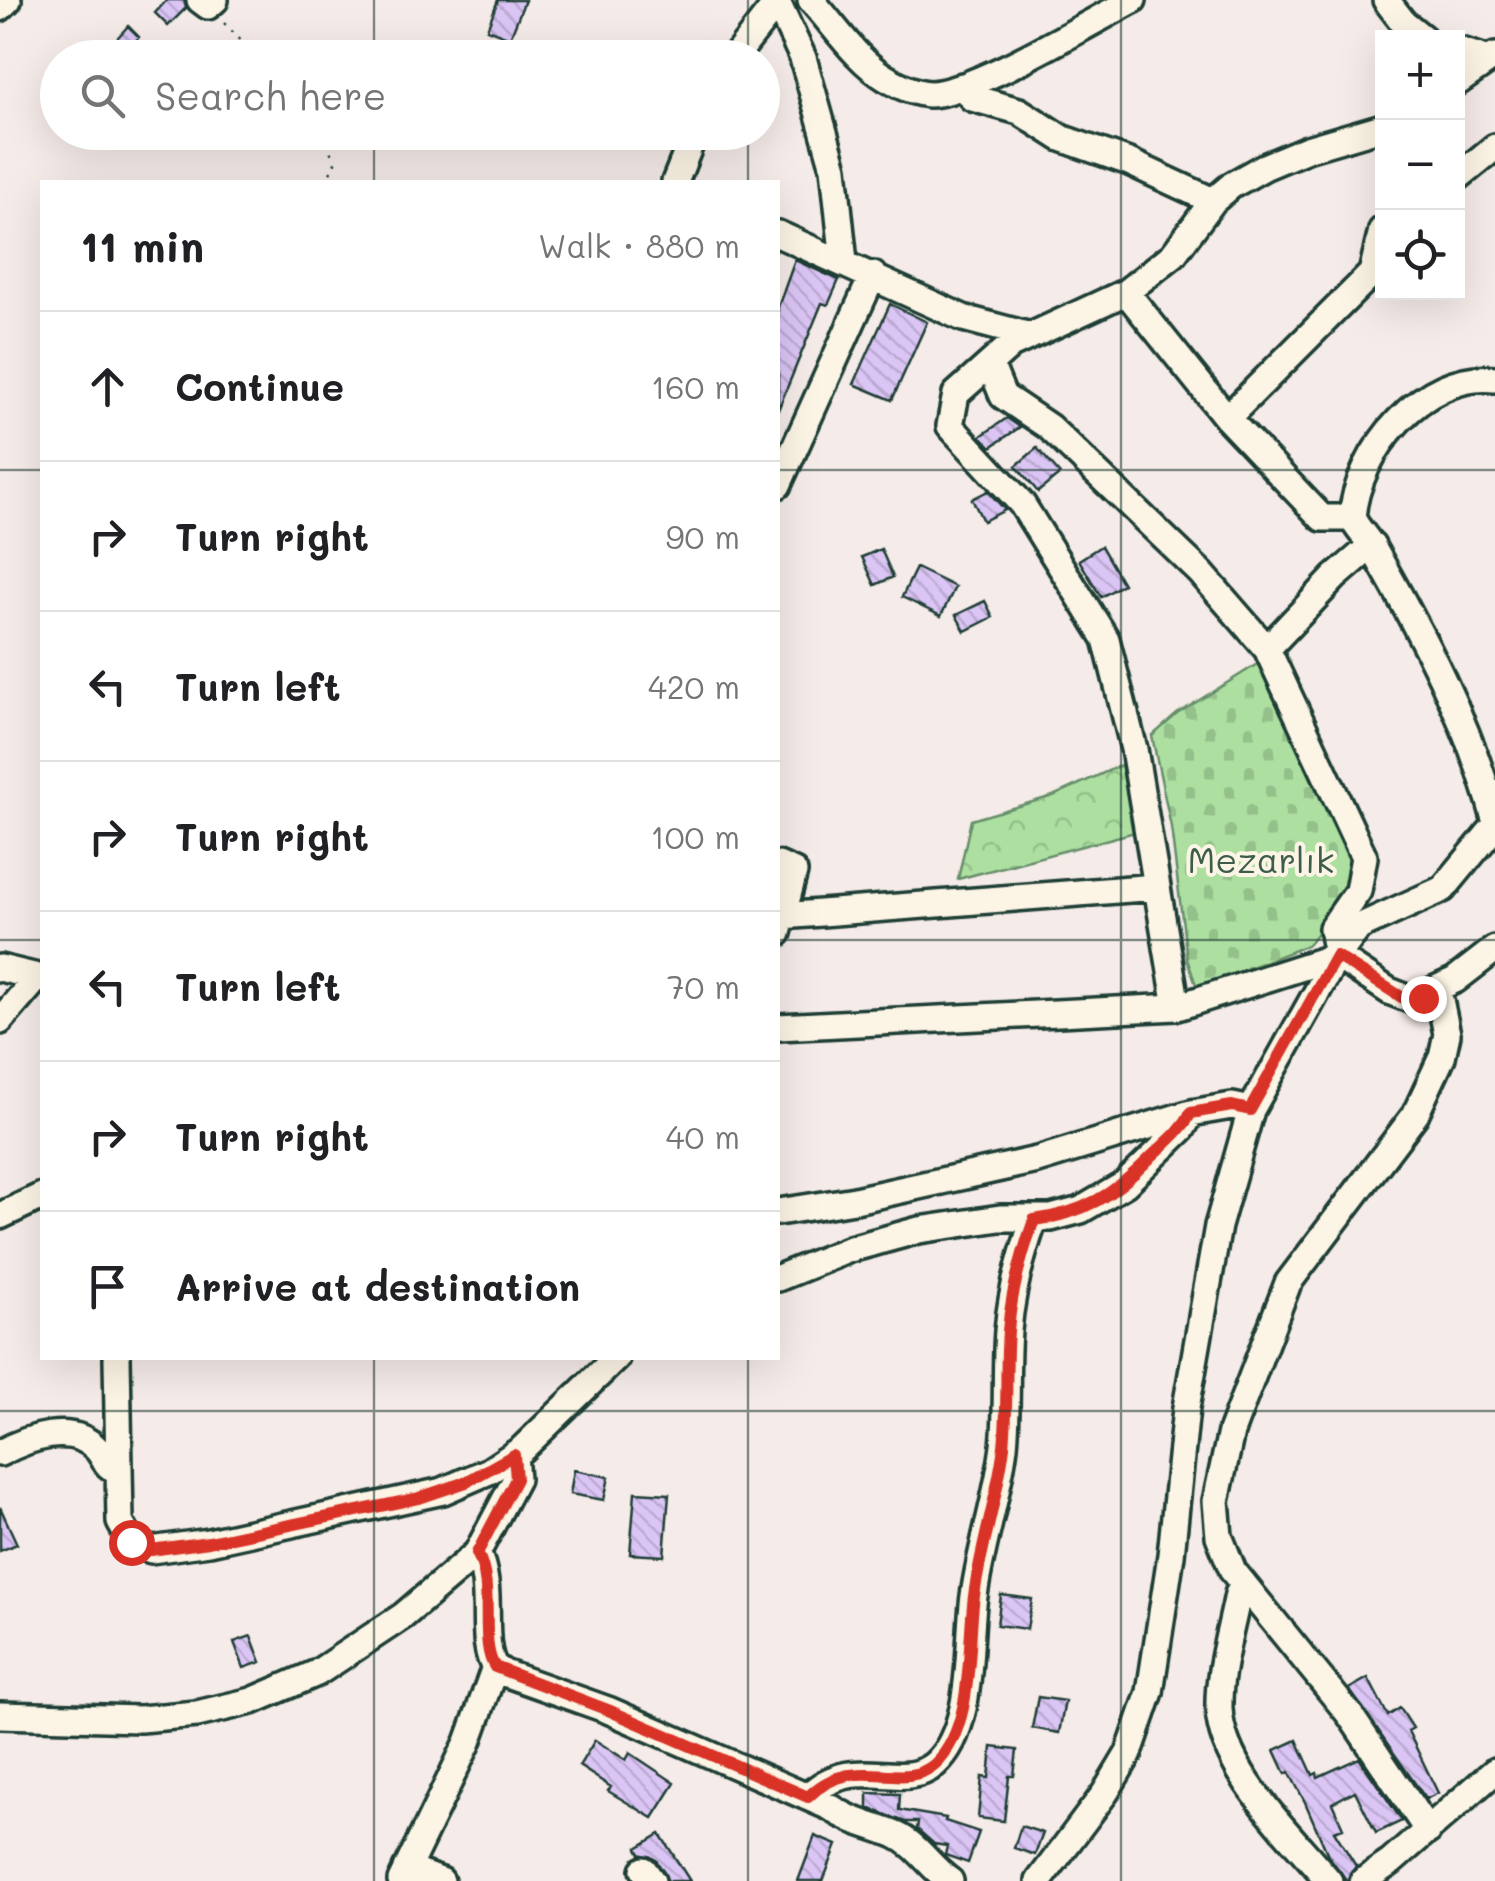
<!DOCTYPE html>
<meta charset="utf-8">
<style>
body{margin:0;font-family:Mali,sans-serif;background:#f2f2f2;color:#202124}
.controls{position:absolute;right:30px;top:30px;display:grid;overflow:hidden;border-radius:0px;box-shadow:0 10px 40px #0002}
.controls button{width:90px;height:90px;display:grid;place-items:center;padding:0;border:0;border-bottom:2px solid #e0e0e0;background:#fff;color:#202124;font:50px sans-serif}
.stop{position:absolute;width:30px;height:30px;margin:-22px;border:8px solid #d93025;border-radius:50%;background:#fff}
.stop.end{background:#d93025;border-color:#fff;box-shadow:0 2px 10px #0008}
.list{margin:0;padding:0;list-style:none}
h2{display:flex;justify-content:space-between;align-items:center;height:130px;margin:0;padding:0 40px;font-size:42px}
h2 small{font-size:32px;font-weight:400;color:#757577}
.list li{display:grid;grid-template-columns:65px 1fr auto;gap:30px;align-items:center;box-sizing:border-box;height:150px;padding:0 40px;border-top:2px solid #e0e0e0}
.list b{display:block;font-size:38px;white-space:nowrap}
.list em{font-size:32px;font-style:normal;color:#757577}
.icon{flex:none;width:55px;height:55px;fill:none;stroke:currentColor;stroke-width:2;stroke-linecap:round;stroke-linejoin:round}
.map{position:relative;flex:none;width:1495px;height:1881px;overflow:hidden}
.search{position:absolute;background:#fff;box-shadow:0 10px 40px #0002;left:40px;top:40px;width:740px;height:110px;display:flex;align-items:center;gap:25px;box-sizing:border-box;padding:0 35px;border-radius:55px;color:#757577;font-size:38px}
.panel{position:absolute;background:#fff;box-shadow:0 10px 40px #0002;left:40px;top:180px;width:740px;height:1180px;border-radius:0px}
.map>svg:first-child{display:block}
.cemetery{fill:url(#cemetery-stones);stroke:#668e6a;stroke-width:2.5}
.park{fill:url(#park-crowns);stroke:#668e6a;stroke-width:2.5}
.building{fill:url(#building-back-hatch);stroke:#1f3d34;stroke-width:2.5}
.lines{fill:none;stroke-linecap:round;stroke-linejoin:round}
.minor-casing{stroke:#1f3d34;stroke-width:32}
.path{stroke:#1f3d34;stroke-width:2.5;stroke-dasharray:2.5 8;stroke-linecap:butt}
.minor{stroke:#fcf5e5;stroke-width:25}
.route{stroke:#d93025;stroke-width:12}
.grid{fill:none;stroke:#1f3d34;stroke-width:2.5;stroke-opacity:0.55}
.labels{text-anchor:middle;stroke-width:8;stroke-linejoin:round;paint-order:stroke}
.park-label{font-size:35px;fill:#3b5d4a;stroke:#fcf5e5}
</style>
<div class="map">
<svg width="1495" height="1881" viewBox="0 0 1495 1881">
<defs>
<pattern id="cemetery-stones" width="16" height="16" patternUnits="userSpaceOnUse" patternTransform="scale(2.5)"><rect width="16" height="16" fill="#acdfa0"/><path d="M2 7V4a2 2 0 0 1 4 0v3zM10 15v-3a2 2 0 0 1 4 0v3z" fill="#94c08a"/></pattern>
<pattern id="park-crowns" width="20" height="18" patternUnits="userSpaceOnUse" patternTransform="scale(2.5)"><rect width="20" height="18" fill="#acdfa0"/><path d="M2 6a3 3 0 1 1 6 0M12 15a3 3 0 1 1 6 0" fill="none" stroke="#94c08a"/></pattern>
<pattern id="building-back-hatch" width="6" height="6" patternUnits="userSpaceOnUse" patternTransform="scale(2.5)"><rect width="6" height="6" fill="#dbc5f5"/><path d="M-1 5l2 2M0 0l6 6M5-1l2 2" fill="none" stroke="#bcaad3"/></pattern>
</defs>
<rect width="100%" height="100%" fill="#f5ebe8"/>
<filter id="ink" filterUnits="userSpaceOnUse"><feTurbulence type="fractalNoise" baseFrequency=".01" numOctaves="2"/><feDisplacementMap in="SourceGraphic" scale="20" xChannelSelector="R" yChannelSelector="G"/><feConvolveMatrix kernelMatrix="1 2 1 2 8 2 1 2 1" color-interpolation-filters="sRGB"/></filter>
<g filter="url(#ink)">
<path class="cemetery" d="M1259 663 1273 683 1353 854 1351 877 1340 901 1308 945 1202 986 1196 985 1187 959 1171 827 1152 736 1177 714Z"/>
<path class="park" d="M1121 765 1135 832 958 879 971 820 1053 796Z"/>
<path class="building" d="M167 0H184L186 8 168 26 155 13Z
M498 0H525L510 38 487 29Z
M128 26 139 37 123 55 111 45Z
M795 260 839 280 828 305 822 303 778 410V307Z
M890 304 927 322 892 400 854 384Z
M1007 418 1020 427 991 447 981 436Z
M1037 448 1060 474 1038 492 1016 466Z
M988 491 1005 510 983 521 972 499Z
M1101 546 1123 584 1101 597 1079 560Z
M881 549 893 577 875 585 862 557Z
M916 568 955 587 941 616 902 597Z
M985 601 993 617 965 631 956 615Z
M574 1470 609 1477 604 1500 570 1494Z
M635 1492 669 1494 664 1556 630 1554Z
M0 1507 17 1544 0 1551Z
M1001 1595 1032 1599 1027 1629 997 1625Z
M251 1636 261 1662 244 1668 234 1642Z
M1368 1678 1388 1716 1400 1708 1413 1728 1408 1731 1438 1793 1426 1799 1349 1689Z
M1038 1697 1065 1701 1059 1733 1032 1728Z
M595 1740 626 1760 630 1753 675 1783 653 1818 608 1791 611 1787 579 1766Z
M1297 1740 1313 1775 1317 1773 1318 1777 1359 1758 1402 1821 1376 1833 1355 1791 1332 1803 1343 1828 1334 1831 1356 1866 1347 1881 1328 1855 1305 1802 1289 1772 1286 1774 1275 1750Z
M992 1747 1017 1750 1014 1776H1009L1004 1821 978 1818 982 1777 989 1778Z
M868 1793 900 1794 899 1810 946 1818 945 1821 979 1832 968 1863 945 1855 947 1846 934 1844 917 1829 918 1822H905L868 1808Z
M1021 1826 1043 1833 1035 1855 1014 1848Z
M660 1834 690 1881H668L656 1860 640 1854 637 1848Z
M815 1836 837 1845 823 1881H798Z"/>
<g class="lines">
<g class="minor-casing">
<path id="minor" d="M200 0 208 6 215 0
M776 0 803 58 834 168 844 262
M811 0C834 25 856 60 886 78 898 85 915 93 929 94 972 94 1090 22 1133 0
M1386 0 1403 22 1423 38
M0 8 8 0
M1458 50 1489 60
M734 58 777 3
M1458 82 1495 56
M962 86 972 98 1019 111 1061 138 1129 162 1213 201
M1382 127 1307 149 1264 167 1232 185 1213 201 1173 255 1126 292 1011 345 956 394 950 426 1022 504 1106 639 1134 749 1177 1007 1337 956 1389 991 1412 1000 1455 980 1495 949
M1458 177 1495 147
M675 182 695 132
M778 234 963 318 1027 335
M1126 292 1227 418 1322 518H1352
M990 364 1003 396 1049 427 1201 573 1267 649 1364 857 1358 891 1332 928 1337 956 1359 927 1443 889 1495 826
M1495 379C1424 371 1357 451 1352 518 1358 530 1368 539 1374 550 1422 634 1470 725 1495 819
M1227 418 1372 273 1382 230
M778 485 873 275
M1267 649 1335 577 1372 545
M778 865 794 872 778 933
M782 916 1156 887
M0 968 42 978
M0 1021 38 977
M778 1027 1177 1007
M778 1212 855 1200 1037 1160 1191 1113 1232 1106 1251 1110 1337 956
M0 1216 42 1196
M778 1278 850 1249 919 1230 1000 1218H1051L1081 1210 1125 1184 1182 1129 1191 1113
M117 1358 120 1522 131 1542 151 1550 209 1542 443 1491 489 1471 522 1449 616 1358
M0 1453C28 1438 72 1422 97 1449 105 1458 105 1467 118 1470
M477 1553C495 1587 478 1643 495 1667L504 1673 608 1710 830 1807C851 1822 872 1825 896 1835 918 1845 930 1867 950 1881
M1245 1587 1238 1594C1231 1631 1218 1671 1219 1708 1221 1771 1290 1834 1329 1881
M0 1715 140 1719 197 1714 252 1701 317 1673 403 1616 477 1553 516 1479 514 1455
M807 1797C856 1750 900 1794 935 1764 975 1728 967 1645 974 1596 981 1545 998 1496 1004 1446 1008 1407 1005 1369 1008 1331 1011 1292 1021 1256 1034 1220
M1428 1831 1350 1715 1233 1571 1219 1536 1216 1501 1231 1432 1288 1283 1415 1115 1442 1057 1447 1034 1438 990
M406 1869 441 1881
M644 1870 652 1881
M401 1881 468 1742 495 1667
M1039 1881 1105 1793 1129 1753 1150 1692 1171 1555 1186 1408 1218 1226 1251 1110
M1363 1881 1391 1862 1495 1771"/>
</g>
<path class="path" d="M224 23 258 58
M323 132 335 163 326 182"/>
<use href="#minor" class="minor"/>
</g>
</g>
<g class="lines" filter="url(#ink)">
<path class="route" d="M131 1542 151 1550 209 1542 419 1498 466 1482 514 1455 516 1479 477 1553C496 1587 478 1643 495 1667L608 1710 808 1797C855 1750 901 1794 935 1764 975 1727 967 1645 974 1596 981 1545 998 1496 1004 1446 1008 1407 1005 1369 1008 1331 1011 1292 1021 1256 1034 1220 1083 1214 1115 1194 1149 1159 1164 1144 1180 1133 1191 1113L1232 1106 1250 1110 1336 956 1403 998H1423"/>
</g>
<path class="grid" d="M374 0V58M748 0V58M1121 0V1881M374 132V182M748 132V182M0 470H42M778 470H1495M0 940H42M778 940H1495M374 1358V1881M748 1358V1881M0 1411H1495"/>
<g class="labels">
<g class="park-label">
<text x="1261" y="873">Mezarlık</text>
</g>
</g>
</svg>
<div class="controls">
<button>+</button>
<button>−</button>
<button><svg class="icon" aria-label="locate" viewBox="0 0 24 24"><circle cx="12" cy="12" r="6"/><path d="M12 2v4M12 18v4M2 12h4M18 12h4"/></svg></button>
</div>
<div class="stop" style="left:131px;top:1542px"></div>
<div class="stop end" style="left:1423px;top:998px"></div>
<div class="search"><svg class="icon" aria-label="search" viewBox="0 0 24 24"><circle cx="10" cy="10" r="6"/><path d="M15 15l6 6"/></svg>Search here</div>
<section class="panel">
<h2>11 min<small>Walk · 880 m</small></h2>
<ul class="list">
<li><svg class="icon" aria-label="ahead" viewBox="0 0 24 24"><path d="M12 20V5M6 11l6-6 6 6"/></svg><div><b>Continue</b></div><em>160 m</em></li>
<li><svg class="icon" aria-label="right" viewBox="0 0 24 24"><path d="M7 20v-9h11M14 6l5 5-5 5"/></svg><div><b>Turn right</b></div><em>90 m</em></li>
<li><svg class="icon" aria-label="left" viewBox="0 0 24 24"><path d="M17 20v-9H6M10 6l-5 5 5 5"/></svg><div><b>Turn left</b></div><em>420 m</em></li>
<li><svg class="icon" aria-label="right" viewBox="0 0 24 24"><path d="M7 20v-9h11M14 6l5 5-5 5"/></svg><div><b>Turn right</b></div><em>100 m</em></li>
<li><svg class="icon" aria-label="left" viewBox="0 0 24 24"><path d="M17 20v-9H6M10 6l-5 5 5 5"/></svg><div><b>Turn left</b></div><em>70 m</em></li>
<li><svg class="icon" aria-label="right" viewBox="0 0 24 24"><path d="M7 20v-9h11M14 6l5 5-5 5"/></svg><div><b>Turn right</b></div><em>40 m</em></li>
<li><svg class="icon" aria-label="arrive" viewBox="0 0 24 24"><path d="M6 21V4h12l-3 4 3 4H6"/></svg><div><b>Arrive at destination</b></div></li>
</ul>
</section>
</div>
